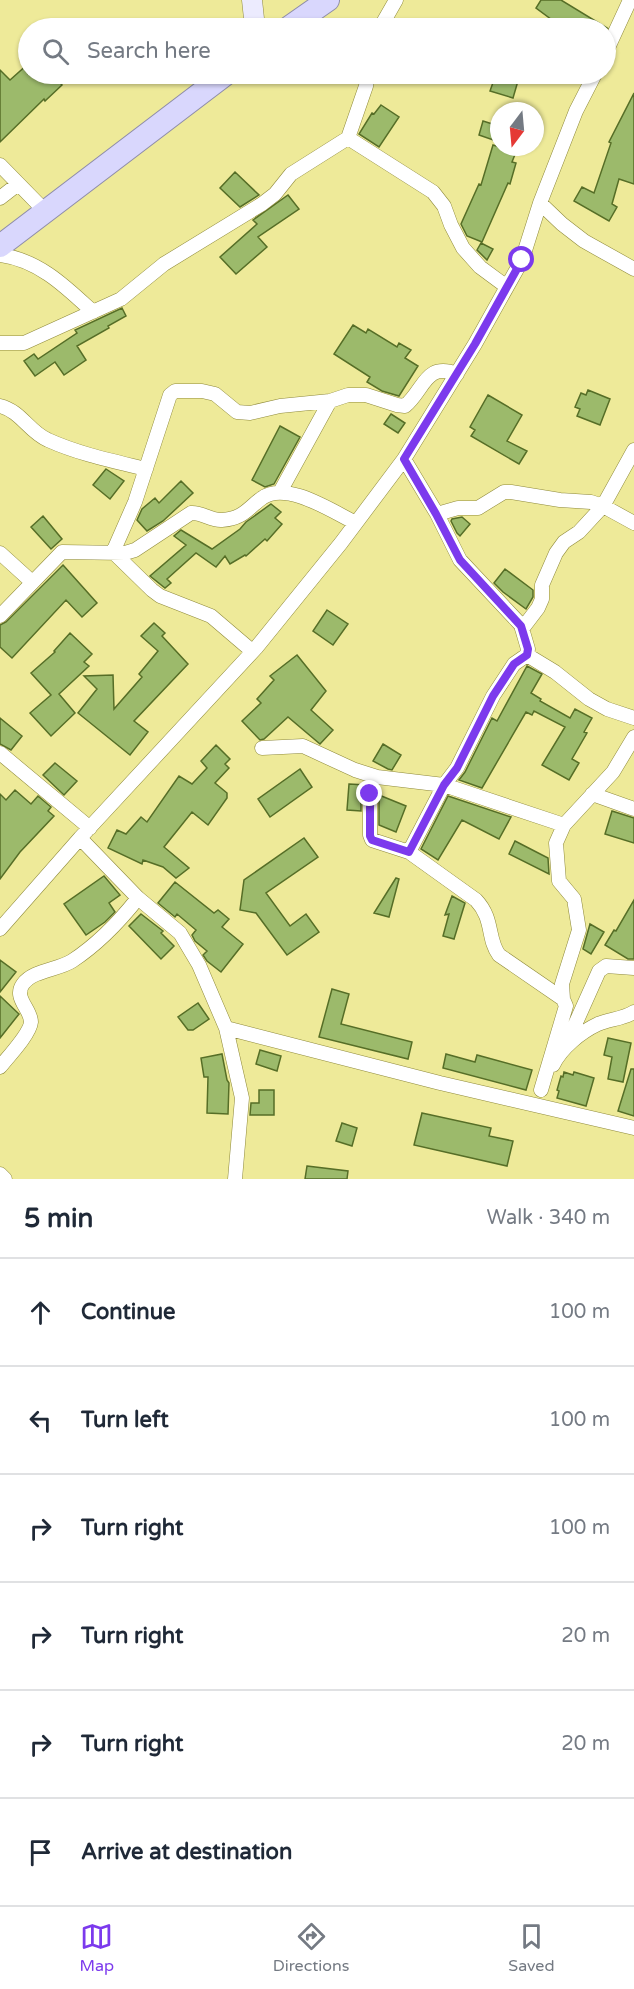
<!DOCTYPE html>
<meta charset="utf-8">
<style>
body{margin:0;font-family:"Varela Round",sans-serif;background:#f2f2f3;color:#1f2937}
.compass{position:absolute;left:490px;top:102px;width:54px;height:54px;border-radius:50%;background:#fff;box-shadow:0 2px 4px #0004;rotate:196deg}
.stop{position:absolute;width:18px;height:18px;margin:-14px;border:4px solid #7c3aed;border-radius:50%;background:#fff}
.stop.end{background:#7c3aed;border-color:#fff;box-shadow:0 2px 6px #0008}
.list{margin:0;padding:0;list-style:none}
h2{display:flex;justify-content:space-between;align-items:center;height:78px;margin:0;padding:0 24px;font-size:26px}
h2 small{font-size:20px;font-weight:400;color:#747a83}
.list li{display:grid;grid-template-columns:39px 1fr auto;gap:18px;align-items:center;box-sizing:border-box;height:108px;padding:0 24px;border-top:2px solid #e0e1e3}
.list b{display:block;font-size:22px;white-space:nowrap}
.list em{font-size:20px;font-style:normal;color:#747a83}
.icon{flex:none;width:33px;height:33px;fill:none;stroke:currentColor;stroke-width:2;stroke-linecap:round;stroke-linejoin:round}
.map{position:relative;flex:none;width:634px;height:1179px;overflow:hidden}
.search{position:absolute;background:#fff;box-shadow:0 2px 4px #0004;left:18px;right:18px;top:18px;height:66px;display:flex;align-items:center;gap:15px;box-sizing:border-box;padding:0 21px;border-radius:33px;color:#747a83;font-size:22px}
.sheet{height:726px;background:#fff}
nav{display:flex;justify-content:space-around;align-items:center;box-sizing:border-box;height:84px;border-top:2px solid #e0e1e3;background:#fff;font-size:16px;color:#747a83}
nav a{display:grid;justify-items:center;gap:3px}
nav .on{color:#7c3aed}
.map>svg:first-child{display:block}
.building{fill:#9cba6b;stroke:#566e27;stroke-width:1.5}
.lines{fill:none;stroke-linecap:round;stroke-linejoin:round}
.street-casing{stroke:#8f8a3b;stroke-width:15}
.secondary-casing{stroke:#8f8a3b;stroke-width:21}
.primary-casing{stroke:#8e8ca9;stroke-width:24}
.street{stroke:#fff;stroke-width:14}
.secondary{stroke:#ecebfe;stroke-width:20}
.primary{stroke:#d9d7fd;stroke-width:22}
.route{stroke:#7c3aed;stroke-width:8}
</style>
<div class="map">
<svg width="634" height="1179" viewBox="0 0 634 1179">
<rect width="100%" height="100%" fill="#eeea99"/>
<path class="building" d="M541 0H561L607 28H563L536 8Z
M28 64V74H52L62 85 45 101 44 99 0 142V70L10 80Z
M496 74H520L513 98 490 91Z
M634 93V184L619 179 612 204 617 207 609 221 574 201 582 187 594 193 611 143 609 142Z
M381 105 399 117 379 147 359 134 372 113 374 114Z
M483 121 499 126V142L479 135Z
M493 145 516 152 512 162 516 163 510 184 508 183 482 242 467 236 461 224 479 184 481 185Z
M235 172 259 195 240 207 220 188Z
M288 195 299 209 258 237 267 247 236 274 220 257 257 224 253 220Z
M481 243 493 249 487 260 477 250Z
M122 308 126 316 108 326 109 328 77 346 86 360 64 375 55 362 35 376 24 361 34 354 38 359 77 333 75 330Z
M353 325 366 333 368 329 397 347 399 343 411 350 405 358 418 366 399 396 382 391 367 382 370 377 334 354Z
M588 390 610 399 600 425 577 416 580 409 575 407 581 393 586 395Z
M488 395 522 415 507 441 527 451 519 464 471 436 475 430 470 427Z
M391 414 405 423 398 433 384 424Z
M280 426 300 437 274 484 265 487 252 480Z
M106 469 124 481 110 499 93 485Z
M181 481 193 493 163 521 147 531 137 520 142 509 155 498 159 503Z
M271 504 281 512 275 518 282 524 267 541 265 539 246 556 245 555 230 564 225 556 216 567 196 553 167 579 171 583 165 588 150 576 186 545 174 536 181 530 212 549 240 529 246 522Z
M43 516 62 539 51 549 31 527Z
M462 517 470 524 460 536 457 533 451 521 452 519Z
M63 565 97 603 82 617 66 600 12 658 0 647V625L6 622Z
M505 569 533 590V597L526 609 503 592 494 583Z
M327 610 348 624 333 645 313 631Z
M154 623 165 633 162 636 188 664 134 721 148 732 130 755 78 713 97 689 84 676 113 675 114 709 142 677 139 674 158 651 141 636Z
M70 633 92 654 84 662 89 666 59 694 75 713 51 736 30 713 51 695 31 673 55 652 54 651Z
M297 655 326 691 311 710 333 730 320 744 288 717 264 739 260 740 242 721 261 703 257 699 274 680 270 676Z
M527 666 542 674 531 693 541 699 540 701 570 718 575 709 592 718 584 732 587 733 572 759 579 763 569 780 542 765 565 727 534 711 532 715 526 712 482 788 459 780 465 772 492 718 497 721Z
M0 718 22 736 11 750 0 744Z
M383 744 401 755 392 770 388 769 373 761Z
M216 745 230 759 225 764 229 768 215 783 227 793V798L208 825 192 812 164 847 189 868 176 878 163 867 143 860 142 864 108 848 117 830 126 834 141 817 147 822 179 776 192 784 207 768 201 761Z
M55 763 77 781 64 795 43 775Z
M300 769 312 787 270 817 258 799Z
M349 784 365 785 361 793V811L347 810Z
M15 790 31 804 38 796 51 807 48 811 54 816 20 852 0 879V794L6 800Z
M379 795 406 806 396 832 379 825Z
M448 796 511 817 499 839 462 820 438 860 421 849Z
M612 811 634 818V843L605 834Z
M304 838 318 857 266 893 290 926 306 914 319 932 287 955 256 913 240 910 244 880Z
M515 841 548 858 549 874 509 854Z
M104 876 120 895 109 903 115 912 105 922 86 935 64 904Z
M396 878 399 879 389 917 374 913Z
M175 882 214 913 218 910 229 919 222 927 243 944 221 972 207 961 203 955 207 951 195 941 192 935 196 930 177 914 175 917 158 903Z
M452 896 465 903 454 939 443 936 449 914 445 915Z
M634 900V959H628L605 945 614 930 616 931Z
M141 914 163 931 161 933 174 946 161 959 129 926Z
M590 924 604 932 591 954 583 949Z
M0 960 16 972 0 992Z
M332 989 349 994 341 1024 412 1042 408 1059 319 1037Z
M0 996 19 1014 0 1038Z
M198 1003 209 1019 193 1030H188L178 1017Z
M608 1038 631 1043 623 1082 608 1079 612 1057 604 1055Z
M260 1050 281 1056 277 1071 256 1064Z
M222 1054 227 1080 229 1083 228 1114 207 1113 208 1077H204L201 1058Z
M446 1054 475 1062 477 1055 532 1070 526 1090 443 1068Z
M631 1069H634V1116L618 1111Z
M564 1072 573 1075 574 1072 594 1078 586 1106 557 1098 559 1091 557 1090 561 1076 563 1077Z
M259 1090H274V1115H250L251 1103H259Z
M422 1113 491 1128 489 1136 513 1141 507 1166 414 1145Z
M342 1123 357 1128 352 1146 336 1141Z
M307 1166 348 1171 347 1179H305Z"/>
<g class="lines">
<g class="street-casing">
<path id="street" d="M380 28 396 0
M606 52 630 0
M348 138 433 192 444 206 451 225 463 248 480 267 507 287
M0 165 45 211
M0 198 18 184
M540 203 562 224 584 241 634 269
M0 255C39 260 66 287 93 312
M0 343H24L121 299 164 264 262 204 275 194 291 174 348 138 366 86 368 74
M0 406C21 411 29 432 48 440 79 454 113 461 146 469
M404 459 437 514 460 560 521 625 528 649 527 655 514 664 493 696 457 768 444 785 409 852 476 900C494 919 487 939 499 955L563 999 566 1006 541 1090
M280 492 330 401
M437 514 458 508H478L504 492H511L560 500 591 502 603 506 634 523
M0 553 32 582
M0 616 62 552 125 553 135 550 191 513C202 512 211 521 222 520 243 519 248 508 262 498 286 480 333 512 356 523
M522 629 538 608 542 599V585L556 553 564 542 579 532 603 506 634 450
M252 651 211 616 160 596 152 590 113 552 135 502 170 395 175 391H202L215 394 237 412 250 413 280 406 330 401 348 395H366L397 405 405 406C425 389 425 362 457 374
M527 655 555 672 589 699 607 709 634 718
M262 748 303 746 355 770 377 777 444 785 564 825
M0 753 90 828
M370 794V835L372 840 409 852
M592 794 634 809
M80 838 138 898 180 933 199 965 226 1028 242 1098 235 1179
M0 929 80 838 256 648 341 543 404 459 475 344 522 260 540 203 576 111 595 74
M563 999 562 984 579 930 574 899 559 881 556 843 564 825 613 772 634 737
M226 1028 440 1083 634 1128
M565 1047 599 971 606 966 634 968
M553 1065C561 1048 581 1032 598 1024 610 1019 623 1019 634 1012
M0 1067C8 1057 30 1034 31 1022 31 1009 13 998 23 984 33 970 58 970 72 961 98 944 119 922 138 898
M0 1174 5 1179"/>
</g>
<g class="secondary-casing">
<path id="secondary" d="M252 0 255 28"/>
</g>
<g class="primary-casing">
<path id="primary" d="M288 28 328 0
M0 246 226 74"/>
</g>
<use href="#street" class="street"/>
<use href="#secondary" class="secondary"/>
<use href="#primary" class="primary"/>
</g>
<g class="lines">
<path class="route" d="M370 794V836L372 840 409 852 444 785 457 768 493 696 514 664 527 655 528 649 521 626 460 560 436 514 404 459 475 344 522 260"/>
</g>
</svg>
<svg class="compass" viewBox="-18 -18 36 36"><path d="M0-13l5 13h-10z" fill="#e53935"/><path d="M0 13l5-13h-10z" fill="#747a83"/></svg>
<div class="stop" style="left:522px;top:260px"></div>
<div class="stop end" style="left:370px;top:794px"></div>
<div class="search"><svg class="icon" aria-label="search" viewBox="0 0 24 24"><circle cx="10" cy="10" r="6"/><path d="M15 15l6 6"/></svg>Search here</div>
</div>
<section class="sheet">
<h2>5 min<small>Walk · 340 m</small></h2>
<ul class="list">
<li><svg class="icon" aria-label="ahead" viewBox="0 0 24 24"><path d="M12 20V5M6 11l6-6 6 6"/></svg><div><b>Continue</b></div><em>100 m</em></li>
<li><svg class="icon" aria-label="left" viewBox="0 0 24 24"><path d="M17 20v-9H6M10 6l-5 5 5 5"/></svg><div><b>Turn left</b></div><em>100 m</em></li>
<li><svg class="icon" aria-label="right" viewBox="0 0 24 24"><path d="M7 20v-9h11M14 6l5 5-5 5"/></svg><div><b>Turn right</b></div><em>100 m</em></li>
<li><svg class="icon" aria-label="right" viewBox="0 0 24 24"><path d="M7 20v-9h11M14 6l5 5-5 5"/></svg><div><b>Turn right</b></div><em>20 m</em></li>
<li><svg class="icon" aria-label="right" viewBox="0 0 24 24"><path d="M7 20v-9h11M14 6l5 5-5 5"/></svg><div><b>Turn right</b></div><em>20 m</em></li>
<li><svg class="icon" aria-label="arrive" viewBox="0 0 24 24"><path d="M6 21V4h12l-3 4 3 4H6"/></svg><div><b>Arrive at destination</b></div></li>
</ul>
</section>
<nav>
<a class="on"><svg class="icon" aria-label="map" viewBox="0 0 24 24"><path d="M3 6l6-2 6 2 6-2v14l-6 2-6-2-6 2zM9 4v14M15 6v14"/></svg>Map</a>
<a><svg class="icon" aria-label="directions" viewBox="0 0 24 24"><path d="M12 3l9 9-9 9-9-9zM9 14v-3h6M13 9l2 2-2 2"/></svg>Directions</a>
<a><svg class="icon" aria-label="saved" viewBox="0 0 24 24"><path d="M7 4h10v16l-5-4-5 4z"/></svg>Saved</a>
</nav>
